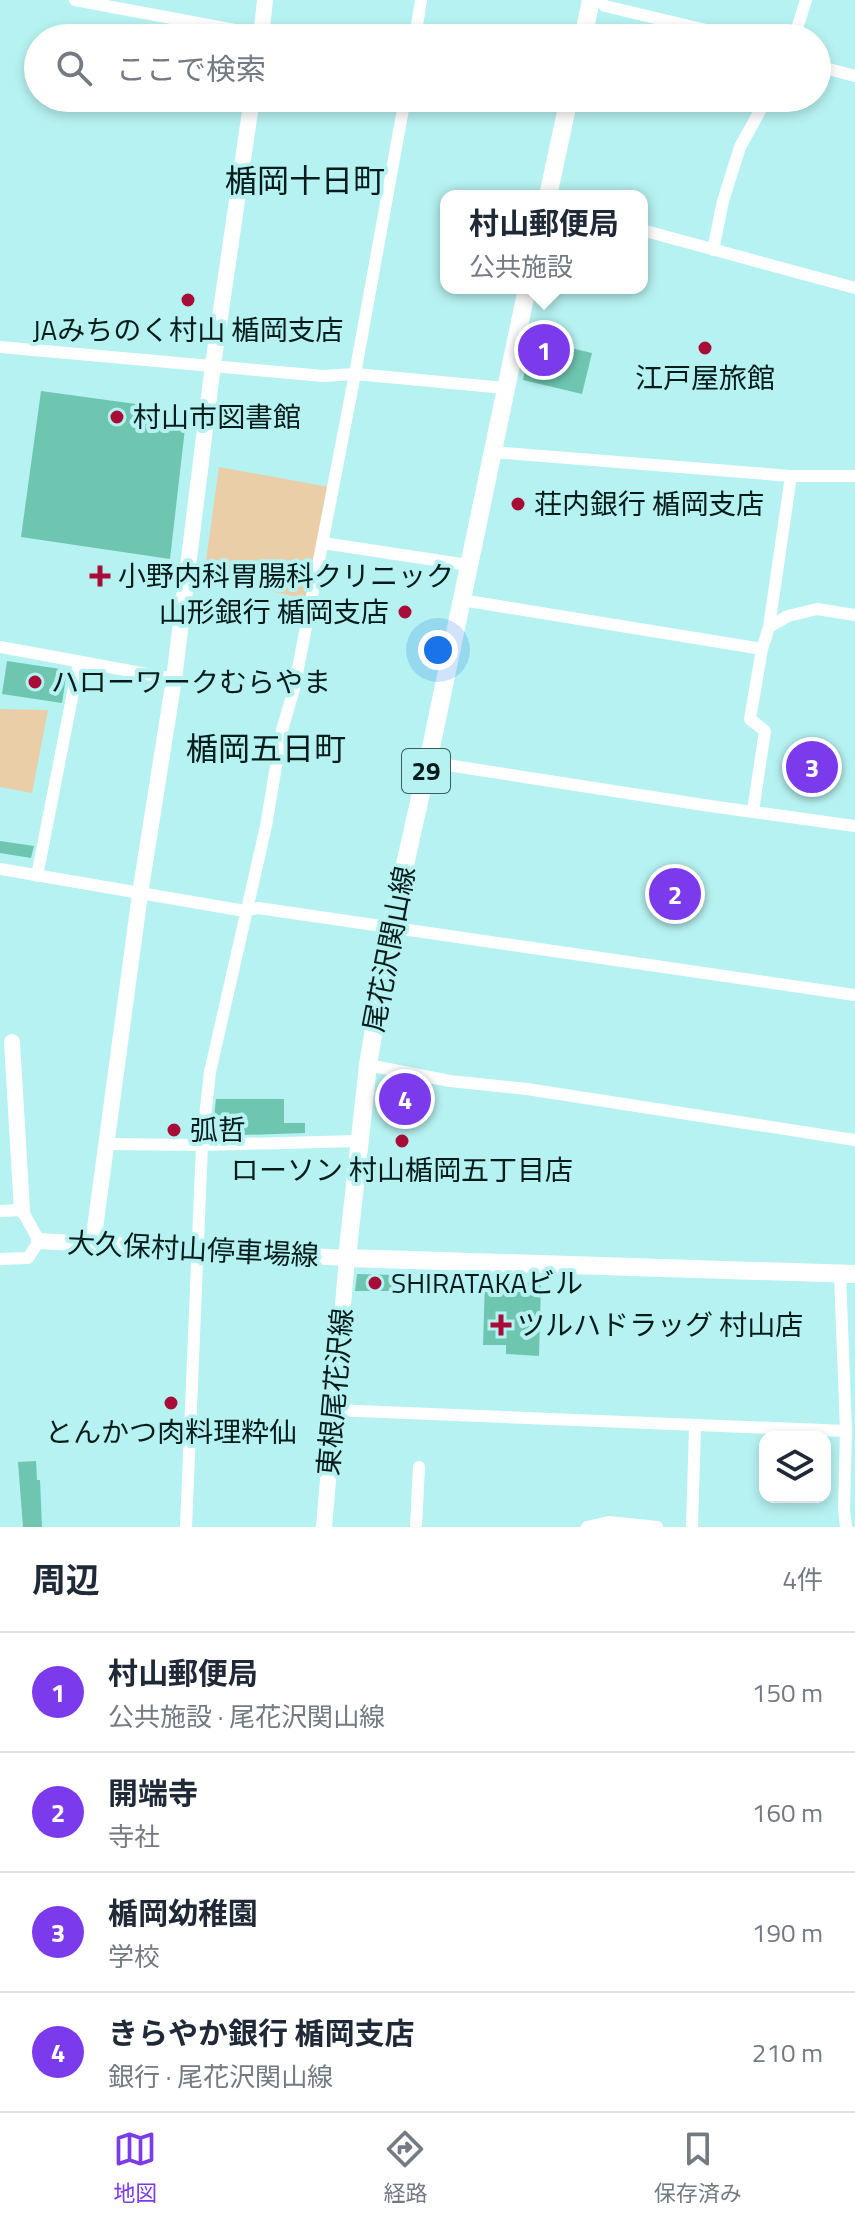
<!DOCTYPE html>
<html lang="ja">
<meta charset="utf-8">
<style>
body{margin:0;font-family:"Titillium Web","Noto Sans JP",sans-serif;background:#f6f6f7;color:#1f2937}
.controls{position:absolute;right:24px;bottom:24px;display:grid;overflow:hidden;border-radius:16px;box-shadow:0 4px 12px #0003}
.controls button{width:72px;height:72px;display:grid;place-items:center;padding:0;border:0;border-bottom:2px solid #e0e1e3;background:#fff;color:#1f2937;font:40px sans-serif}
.you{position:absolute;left:438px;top:650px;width:28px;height:28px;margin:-20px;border:6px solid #fff;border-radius:50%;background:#1a73e8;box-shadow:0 0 0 12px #1a73e833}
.badge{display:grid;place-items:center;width:52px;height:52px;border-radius:50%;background:#7c3aed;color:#fff;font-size:26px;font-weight:700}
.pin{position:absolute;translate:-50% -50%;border:4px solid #fff;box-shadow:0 2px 8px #0006}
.popup{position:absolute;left:440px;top:190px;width:208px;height:104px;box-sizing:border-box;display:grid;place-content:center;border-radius:16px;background:#fff;filter:drop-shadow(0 2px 6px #0005);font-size:26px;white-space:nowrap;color:#747a83}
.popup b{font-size:30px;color:#1f2937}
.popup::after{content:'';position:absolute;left:50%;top:100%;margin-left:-16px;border:16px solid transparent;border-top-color:#fff}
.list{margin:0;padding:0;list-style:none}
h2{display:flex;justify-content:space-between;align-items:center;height:104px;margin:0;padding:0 32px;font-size:34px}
h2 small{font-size:26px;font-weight:400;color:#747a83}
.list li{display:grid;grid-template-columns:52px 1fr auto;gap:24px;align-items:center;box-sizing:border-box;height:120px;padding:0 32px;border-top:2px solid #e0e1e3}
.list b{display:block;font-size:30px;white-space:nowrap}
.list p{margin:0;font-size:26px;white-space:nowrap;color:#747a83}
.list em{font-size:26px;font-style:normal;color:#747a83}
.icon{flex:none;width:44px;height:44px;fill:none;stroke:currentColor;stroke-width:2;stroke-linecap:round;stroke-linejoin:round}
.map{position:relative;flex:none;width:855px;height:1527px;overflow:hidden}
.search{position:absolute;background:#fff;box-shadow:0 4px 12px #0003;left:24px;right:24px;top:24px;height:88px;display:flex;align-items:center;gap:20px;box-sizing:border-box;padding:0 28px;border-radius:44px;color:#747a83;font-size:30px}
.sheet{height:584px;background:#fff}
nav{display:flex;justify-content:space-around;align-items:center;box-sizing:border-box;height:112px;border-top:2px solid #e0e1e3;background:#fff;font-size:22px;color:#747a83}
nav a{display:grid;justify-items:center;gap:4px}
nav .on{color:#7c3aed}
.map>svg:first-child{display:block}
.green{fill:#eacea8}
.building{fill:#6ec6b0}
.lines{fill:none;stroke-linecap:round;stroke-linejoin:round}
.street{stroke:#fff;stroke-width:12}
.secondary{stroke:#fff;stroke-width:16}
.primary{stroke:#fff;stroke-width:18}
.poi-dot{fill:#a70d36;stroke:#b6f2f1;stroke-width:3}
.labels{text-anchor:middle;stroke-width:8;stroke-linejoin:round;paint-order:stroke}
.shield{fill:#b6f2f1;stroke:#395c5c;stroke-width:2}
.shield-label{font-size:26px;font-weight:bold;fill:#041c1c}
.poi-label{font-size:28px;fill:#041c1c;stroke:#b6f2f1;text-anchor:start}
.street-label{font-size:28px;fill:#041c1c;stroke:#b6f2f1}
.quarter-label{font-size:32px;fill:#041c1c;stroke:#b6f2f1}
</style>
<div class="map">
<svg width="855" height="1527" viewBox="0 0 855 1527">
<rect width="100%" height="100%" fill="#b6f2f1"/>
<path class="green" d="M219 467 329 487 305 599 204 575Z
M0 709 48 710 32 793 0 787Z"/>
<path class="building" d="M532 339 592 353 582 394 523 380Z
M41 391 187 411 170 559 21 537Z
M7 661 67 670 62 703 2 694Z
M0 841 34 846 31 858 0 853Z
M216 1099H284V1123H305V1133L212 1136Z
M357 1274 396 1275V1291H355Z
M485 1281 541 1283 539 1356 506 1354V1345H483Z
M36 1461 37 1480H40L42 1527H23L18 1462Z"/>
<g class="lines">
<path class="street" d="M75 0 278 38
M599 0 605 6 702 29 733 38
M415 38 421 0
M794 38 806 0
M817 66 855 76
M642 230 855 288
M713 250 723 201 740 147 767 98
M0 347 323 376 355 374 505 388
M492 452 791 476H855
M323 543 468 565
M462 600 762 649
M769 627 791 476
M0 647 174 679
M428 762 710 806 855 826
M753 811 765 731 750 719 762 649 769 627 788 616 817 609 855 615
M0 869 245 911 258 908 855 995
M37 876 79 662
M368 1065 450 1081 527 1089 855 1140
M106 1144 202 1145 358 1141
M0 1211 22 1210 39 1241 28 1258 0 1259
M840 1274 846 1431 844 1510 846 1527
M334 1410 846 1431
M186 1527 202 1145 210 1072 266 826 282 730 294 689 355 374 405 98
M416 1527 419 1467
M587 1527 609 1522 657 1527
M692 1527 695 1426"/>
<path class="secondary" d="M261 38 265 0
M12 1042 22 1210
M39 1241 347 1258 324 1527
M93 1243 140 894 174 679 213 365 252 98"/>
<path class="primary" d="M583 38 591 0
M548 196 569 98
M527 288 428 762 391 927 368 1065 347 1258 855 1274"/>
</g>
<g class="poi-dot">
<circle cx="188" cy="300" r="8"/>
<circle cx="705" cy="348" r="8"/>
<circle cx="117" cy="417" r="8"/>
<circle cx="518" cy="504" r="8"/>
<path d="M96 564h8v8h8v8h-8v8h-8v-8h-8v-8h8z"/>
<circle cx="405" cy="612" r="8"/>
<circle cx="35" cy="682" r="8"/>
<circle cx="174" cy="1130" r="8"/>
<circle cx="402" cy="1141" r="8"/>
<circle cx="375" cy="1283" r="8"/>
<path d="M497 1313h8v8h8v8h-8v8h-8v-8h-8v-8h8z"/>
<circle cx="171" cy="1403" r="8"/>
</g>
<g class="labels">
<rect class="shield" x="402" y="749" width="48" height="44" rx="6"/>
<g class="shield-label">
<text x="426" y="780">29</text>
</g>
<g class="poi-label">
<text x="188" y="340" text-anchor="middle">JAみちのく村山 楯岡支店</text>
<text x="705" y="388" text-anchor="middle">江戸屋旅館</text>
<text x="133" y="427">村山市図書館</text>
<text x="534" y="514">荘内銀行 楯岡支店</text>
<text x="118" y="586">小野内科胃腸科クリニック</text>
<text x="389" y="622" text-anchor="end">山形銀行 楯岡支店</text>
<text x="51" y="692">ハローワークむらやま</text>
<text x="190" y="1140">弧哲</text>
<text x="402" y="1180" text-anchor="middle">ローソン 村山楯岡五丁目店</text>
<text x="391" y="1293">SHIRATAKAビル</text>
<text x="517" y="1335">ツルハドラッグ 村山店</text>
<text x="171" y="1442" text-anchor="middle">とんかつ肉料理粋仙</text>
</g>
<g class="street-label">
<text transform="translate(389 949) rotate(-79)" y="10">尾花沢関山線</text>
<text transform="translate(193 1249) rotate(3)" y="10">大久保村山停車場線</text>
<text transform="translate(335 1392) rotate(-85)" y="10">東根尾花沢線</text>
</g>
<g class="quarter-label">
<text x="305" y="192">楯岡十日町</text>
<text x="266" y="760">楯岡五日町</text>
</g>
</g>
</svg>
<div class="controls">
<button><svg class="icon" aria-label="layers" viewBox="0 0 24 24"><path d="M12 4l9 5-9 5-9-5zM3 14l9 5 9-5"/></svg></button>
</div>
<div class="you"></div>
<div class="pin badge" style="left:544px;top:350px">1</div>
<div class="popup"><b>村山郵便局</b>公共施設</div>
<div class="pin badge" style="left:675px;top:894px">2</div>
<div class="pin badge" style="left:812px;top:767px">3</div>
<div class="pin badge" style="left:405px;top:1099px">4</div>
<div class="search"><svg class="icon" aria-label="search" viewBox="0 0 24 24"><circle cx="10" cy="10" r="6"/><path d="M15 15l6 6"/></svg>ここで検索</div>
</div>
<section class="sheet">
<h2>周辺<small>4件</small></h2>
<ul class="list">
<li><span class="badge">1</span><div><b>村山郵便局</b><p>公共施設 · 尾花沢関山線</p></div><em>150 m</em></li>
<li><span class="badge">2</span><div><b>開端寺</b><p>寺社</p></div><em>160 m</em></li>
<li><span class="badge">3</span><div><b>楯岡幼稚園</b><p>学校</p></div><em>190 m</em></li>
<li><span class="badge">4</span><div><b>きらやか銀行 楯岡支店</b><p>銀行 · 尾花沢関山線</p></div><em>210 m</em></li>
</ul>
</section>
<nav>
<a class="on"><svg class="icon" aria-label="map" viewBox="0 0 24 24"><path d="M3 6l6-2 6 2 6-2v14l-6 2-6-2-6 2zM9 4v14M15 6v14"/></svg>地図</a>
<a><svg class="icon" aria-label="directions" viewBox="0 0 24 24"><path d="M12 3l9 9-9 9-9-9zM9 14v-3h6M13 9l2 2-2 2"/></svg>経路</a>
<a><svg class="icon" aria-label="saved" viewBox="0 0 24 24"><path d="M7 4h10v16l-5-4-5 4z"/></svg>保存済み</a>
</nav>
